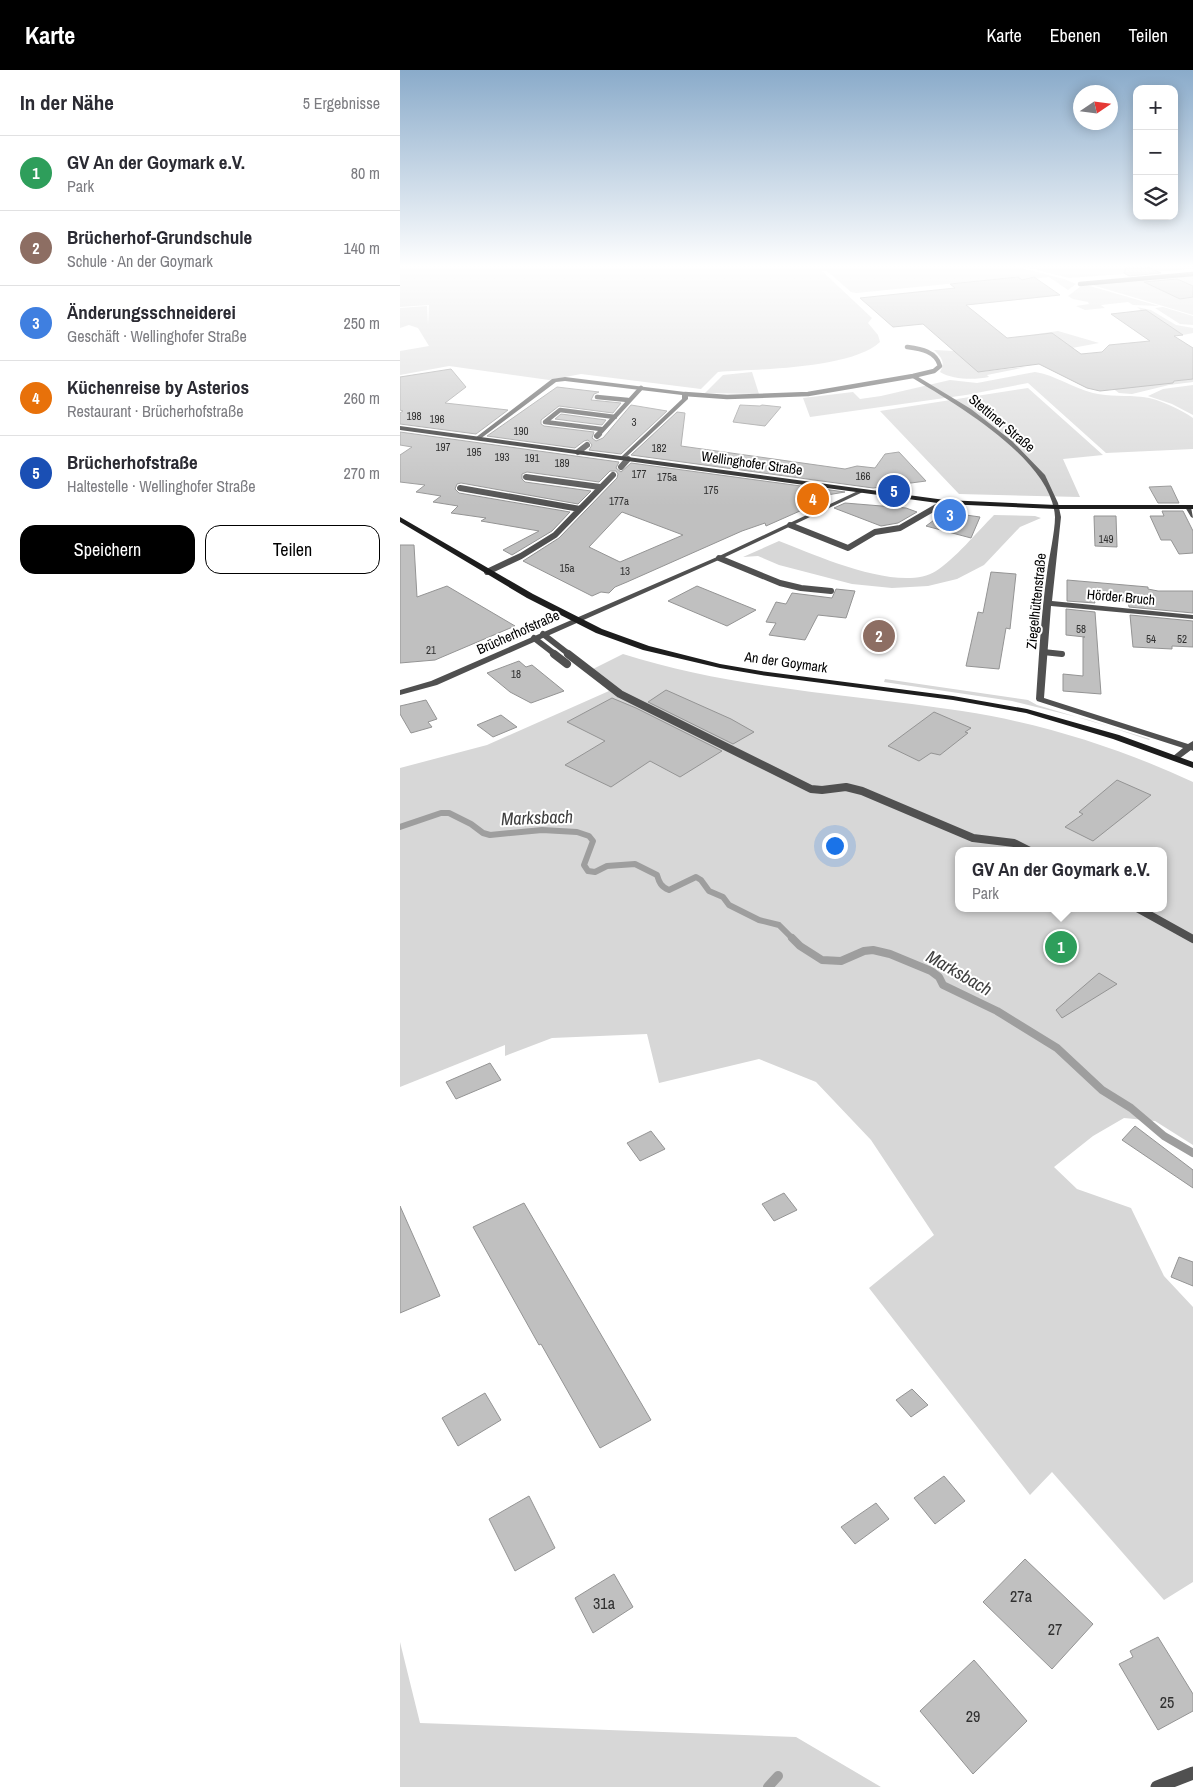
<!DOCTYPE html>
<html lang="de">
<meta charset="utf-8">
<style>
body{margin:0;font-family:"Archivo Narrow",sans-serif;background:#f7f7f7;color:#2b2b33}
.controls{position:absolute;right:15px;top:15px;display:grid;overflow:hidden;border-radius:10px;box-shadow:0 2px 12px #0003}
.controls button{width:45px;height:45px;display:grid;place-items:center;padding:0;border:0;border-bottom:1px solid #e1e1e2;background:#fff;color:#2b2b33;font:25px sans-serif}
.compass{position:absolute;left:673px;top:15px;width:45px;height:45px;border-radius:50%;background:#fff;box-shadow:0 2px 12px #0003;rotate:77deg}
.you{position:absolute;left:434px;top:775px;width:18px;height:18px;margin:-12px;border:4px solid #fff;border-radius:50%;background:#1a73e8;box-shadow:0 0 0 8px #1a73e833}
.badge{display:grid;place-items:center;width:32px;height:32px;border-radius:50%;background:#000;color:#fff;font-size:16px;font-weight:700}
.pin{position:absolute;translate:-50% -50%;border:2px solid #fff;box-shadow:0 1px 5px #0006}
.popup{position:absolute;left:555px;top:777px;width:212px;height:65px;box-sizing:border-box;display:grid;place-content:center;border-radius:10px;background:#fff;filter:drop-shadow(0 1px 4px #0005);font-size:16px;white-space:nowrap;color:#7c7c81}
.popup b{font-size:19px;color:#2b2b33}
.popup::after{content:'';position:absolute;left:50%;top:100%;margin-left:-10px;border:10px solid transparent;border-top-color:#fff}
.list{margin:0;padding:0;list-style:none}
h2{display:flex;justify-content:space-between;align-items:center;height:65px;margin:0;padding:0 20px;font-size:21px}
h2 small{font-size:16px;font-weight:400;color:#7c7c81}
.list li{display:grid;grid-template-columns:32px 1fr auto;gap:15px;align-items:center;box-sizing:border-box;height:75px;padding:0 20px;border-top:1px solid #e1e1e2}
.list b{display:block;font-size:19px;white-space:nowrap}
.list p{margin:0;font-size:16px;white-space:nowrap;color:#7c7c81}
.list em{font-size:16px;font-style:normal;color:#7c7c81}
.actions{display:flex;gap:10px;padding:15px 20px}
.actions a{flex:1;padding:11px 0;border:1px solid #000;border-radius:15px;text-align:center;font-size:18px;color:#000}
.actions .main{background:#000;color:#fff}
.icon{flex:none;width:28px;height:28px;fill:none;stroke:currentColor;stroke-width:2;stroke-linecap:round;stroke-linejoin:round}
.map{position:relative;flex:none;width:793px;height:1717px;overflow:hidden}
header{display:flex;align-items:center;gap:30px;box-sizing:border-box;height:70px;padding:0 25px;background:#000;color:#fff}
header strong{font-size:24px}
nav{display:flex;gap:28px;margin-inline-start:auto;font-size:18px}
main{display:flex}
aside{flex:1;background:#fff}
.map>svg:first-child{display:block}
.green{fill:#d7d7d7;fill-rule:evenodd}
.lines{fill:none;stroke-linecap:round;stroke-linejoin:round}
.stream-far2{stroke:#9e9e9e;stroke-width:6}
.stream-far1{stroke:#9e9e9e;stroke-width:8}
.stream{stroke:#9e9e9e;stroke-width:10}
.building{fill:#c0c0c0;stroke:#949494;fill-rule:evenodd}
.lane-far3{stroke:#505050;stroke-width:4.5}
.lane-far2{stroke:#505050;stroke-width:6}
.lane-far1{stroke:#505050;stroke-width:8}
.lane{stroke:#505050;stroke-width:13}
.street{fill:#505050;fill-rule:evenodd}
.secondary{fill:#1d1d1d;fill-rule:evenodd}
.labels{text-anchor:middle;stroke-width:4;stroke-linejoin:round;paint-order:stroke}
.far-number-label{font-size:11px;fill:#303030}
.far-street-label{font-size:14px;fill:#000;stroke:#fff}
.near-number-label{font-size:16px;fill:#303030}
.water-label{font-size:18px;font-style:italic;fill:#3f3f3f;stroke:#fff}
</style>
<header>
<strong>Karte</strong>
<nav><a>Karte</a><a>Ebenen</a><a>Teilen</a></nav>
</header>
<main>
<aside>
<h2>In der Nähe<small>5 Ergebnisse</small></h2>
<ul class="list">
<li><span class="badge" style="background:#2e9e5b">1</span><div><b>GV An der Goymark e.V.</b><p>Park</p></div><em>80 m</em></li>
<li><span class="badge" style="background:#8d6e63">2</span><div><b>Brücherhof-Grundschule</b><p>Schule · An der Goymark</p></div><em>140 m</em></li>
<li><span class="badge" style="background:#3f7fe0">3</span><div><b>Änderungsschneiderei</b><p>Geschäft · Wellinghofer Straße</p></div><em>250 m</em></li>
<li><span class="badge" style="background:#e8710a">4</span><div><b>Küchenreise by Asterios</b><p>Restaurant · Brücherhofstraße</p></div><em>260 m</em></li>
<li><span class="badge" style="background:#1a4fb4">5</span><div><b>Brücherhofstraße</b><p>Haltestelle · Wellinghofer Straße</p></div><em>270 m</em></li>
</ul>
<div class="actions"><a class="main">Speichern</a><a>Teilen</a></div>
</aside>
<div class="map">
<svg width="793" height="1717" viewBox="0 0 793 1717">
<rect width="100%" height="100%" fill="#fff"/>
<path class="green" d="M0 196H614L664 209 676 214 668 220 649 207 622 210 618 207 456 223 451 222 427 201H422L472 248 468 253 478 265 480 272C451 299 358 299 318 302L301 319 181 304 149 310 49 296 0 305V281L29 276 18 258 9 255 0 258V238L27 236 28 255 29 235 0 237Z
M621 196H793V199L669 208Z
M793 206V245L689 214Z
M681 216H690L759 236 733 235 728 232 701 235 705 238 685 240 676 236 689 234 688 232 673 229 668 226Z
M737 237 751 240 776 255 793 258V263L783 265 746 240 742 241Z
M763 237 793 246V255L780 254 755 238Z
M658 261 699 273 672 278 652 263 630 265Z
M534 280 554 281 578 302 626 297 587 305 589 307C575 310 553 310 540 302 546 292 541 287 534 280Z
M352 302 359 324 305 323 323 305Z
M635 302C655 305 673 318 693 323 710 327 726 325 743 327 759 329 780 339 793 348V379L706 383 628 313 566 325 410 347 403 328 453 322 460 329 481 326 550 310 577 313Z
M793 309V312L769 315 732 324 719 323 704 312 773 313 774 311Z
M793 315V345L772 334 748 326 763 319Z
M628 318 703 385 663 389 680 427 559 424 480 341Z
M594 445 635 446 641 448 620 457 584 495 557 509 528 516 492 518 452 514 379 495 358 486 343 487 379 471C416 485 500 524 536 501 554 490 578 461 594 445Z
M223 584C333 619 448 624 562 641 641 653 720 678 793 712V1075L755 1051 724 1048 693 1066 654 1097 677 1119 731 1138 764 1206 793 1237V1512L764 1530 652 1402 630 1425 469 1218 534 1165 471 1070 416 1012 359 989 259 1013 247 964 152 968 105 986V975L0 1017V698L87 675 209 621 187 602ZM558 781H764V838H558Z
M485 609 628 630 637 635 750 669 749 670 689 650 612 631 484 612Z
M0 1572 20 1653 396 1667 481 1717H0Z"/>
<g class="lines">
<path class="stream-far2" d="M0 757 41 743H49L71 754 83 763 90 765 142 760 177 762 189 766 193 771 184 795 188 801 195 802 207 796 235 794 257 805C259 812 261 817 269 820L296 807 301 810 309 821 323 827 329 835 359 850 379 855 394 870"/>
<path class="stream-far1" d="M392 868 400 876 422 890 441 891 464 881 473 880 490 884 531 901 539 907 543 915 597 941 657 978 702 1020 731 1038 764 1066 793 1083"/>
<path class="stream" d="M368 1717 378 1706"/>
</g>
<path class="building" d="M727 196H745L761 203 729 206 724 203Z
M618 207 622 210 634 207 660 225 566 235 607 268 652 263 681 284 702 282 709 275 750 271 711 244 746 240 783 265 774 266 793 278V309L774 311 773 313 700 321 687 318 639 294 578 302 523 254 493 257 460 228 555 218 550 214Z
M777 209 793 216V227L780 229 744 212Z
M51 299 66 317 45 333 108 340 76 364 0 354V343L3 341 0 340V307Z
M157 317 199 322 194 324 191 330 221 333 213 343 159 336 141 350V354L144 356 194 362 192 368 196 371 203 368 231 335 267 341 221 384 189 380 192 375 188 370 184 371 175 378 87 366Z
M340 335 360 336 362 335 381 337 365 356 333 352Z
M277 342 285 343 281 376 445 399 457 396 475 398 485 384 499 382 526 411 473 418 231 385Z
M161 344 206 350 202 355 155 349Z
M0 362 219 392 216 398 221 402 231 393 445 422 427 425V429L366 456 365 453 342 461 227 512 215 517 209 523 201 522 192 526 123 491 159 468 217 408 218 404 216 401H210L199 412 127 402 122 404V409L125 412 191 421 178 434 61 413 57 414 55 419 59 423 170 442 152 461 112 485 103 480 139 461 81 451 86 448 51 443 58 436 33 432 41 426 16 422 25 415 0 412V385L12 377 0 375ZM222 442 283 465 220 492 189 477Z
M771 416 779 433H758L749 417Z
M445 433 506 438 517 442 498 453 481 456 434 438Z
M762 441H783L793 461V483L779 484 771 470H761L750 446H764Z
M545 442 580 447 571 468 526 456Z
M694 446H716L717 477 695 476Z
M0 475H14L17 527 47 516 115 556 35 590 0 593Z
M591 502 616 504 610 559 606 558 599 599 566 596 578 542 583 543Z
M667 510 748 517V519L758 521H793V543L729 537 728 531 694 530 695 533 667 531Z
M297 516 356 540 327 556 268 531Z
M436 519 455 521 446 548 418 545 405 570 369 565 376 553 366 552 376 532 386 534 392 523 432 528Z
M666 539 695 542 701 624 663 621V604L683 606V567H685L666 565Z
M730 545 793 551V577L772 576V579L733 577Z
M119 591 126 597 132 595 164 621 131 633 110 622 87 603Z
M266 620 331 649 354 662 333 674 248 632Z
M212 628 236 638 322 681 280 707 250 691 211 717 165 695 205 671 167 652Z
M26 630 37 649 28 652 32 657 11 663 0 644V636Z
M534 642 571 658 565 662 568 663 540 685 531 683 519 691 488 676Z
M101 645 117 657 93 667 77 655Z
M717 710 751 725 693 771 665 757 683 744 679 742Z
M699 903 717 914 662 948 656 940Z
M90 993 101 1010 56 1029 46 1012Z
M735 1056 793 1100V1118L722 1070Z
M251 1061 265 1079 240 1091 227 1073Z
M384 1123 397 1140 374 1151 362 1134Z
M124 1133 251 1350 200 1378 141 1274 139 1275 73 1157Z
M0 1136 40 1226 0 1243Z
M779 1187 793 1192V1216L771 1207Z
M512 1319 528 1335 511 1347 496 1330Z
M85 1323 101 1350 58 1376 42 1348Z
M544 1406 565 1431 535 1454 514 1428Z
M129 1426 155 1478 115 1501 89 1449Z
M476 1433 489 1449 455 1474 441 1457Z
M625 1489 693 1554 652 1599 583 1532Z
M214 1504 233 1537 193 1563 175 1528Z
M758 1567 793 1624V1641L758 1660 719 1594 733 1587 730 1581Z
M574 1590 627 1651 573 1704 520 1641Z"/>
<g class="lines">
<path class="lane-far3" d="M680 214 793 204
M285 324 327 327 408 324 513 306 534 301 540 296C536 281 521 279 507 277
M197 327 228 330
M201 359 145 352 160 340 215 347
M197 366 241 318"/>
<path class="lane-far2" d="M197 366 199 364
M178 382 187 375
M221 397 228 389
M126 407 200 417
M60 418 180 439
M390 455 448 478 475 462 500 458 545 432
M319 488 380 513 401 518 431 521
M87 502 121 486 155 465 213 405
M143 564 170 585
M134 568 156 585
M643 582 662 584"/>
<path class="lane-far1" d="M154 584 167 594
M168 584 220 624 411 719 422 720 446 717 462 721 573 768 614 773 630 781
M737 838 793 869"/>
<path class="lane" d="M757 1717 793 1703"/>
<path class="street" d="M511 305H515L571 339 612 371 645 405 658 433 661 447 652 531 793 545V549L651 536 644 628 788 674 793 671V681L791 680 779 689H773L772 687 783 678 637 631 636 629C639 587 641 545 647 503 649 487 655 462 655 447 652 389 555 334 511 307Z
M165 307 285 322 288 324V329L223 390 221 389V387L282 329V325L165 311 156 312 80 369 75 368 152 309Z
M460 420 465 421 321 489 37 615 0 625V620L31 611 317 487Z
M786 436 791 437 793 448 791 447 785 437Z"/>
<path class="secondary" d="M0 356 545 430 656 435H793V439H656L545 434 0 360Z
M0 447 133 524 202 559 249 576 320 594 361 601 553 626 627 639 719 665 793 692V698L713 669 626 643 553 630 361 605 320 598 243 580 196 563 127 528 0 452Z"/>
</g>
<linearGradient id="sky" x2="0" y2="1"><stop stop-color="#8aabca"/><stop offset="0.45" stop-color="#fff"/><stop offset="1" stop-color="#fff" stop-opacity="0"/></linearGradient>
<rect width="793" height="436" fill="url(#sky)"/>
<g class="labels">
<g class="far-number-label">
<text x="14" y="350">198</text>
<text x="37" y="353">196</text>
<text x="234" y="356">3</text>
<text x="121" y="365">190</text>
<text x="43" y="381">197</text>
<text x="259" y="382">182</text>
<text x="74" y="386">195</text>
<text x="102" y="391">193</text>
<text x="132" y="392">191</text>
<text x="162" y="397">189</text>
<text x="239" y="408">177</text>
<text x="463" y="410">166</text>
<text x="267" y="411">175a</text>
<text x="311" y="424">175</text>
<text x="219" y="435">177a</text>
<text x="706" y="473">149</text>
<text x="167" y="502">15a</text>
<text x="225" y="505">13</text>
<text x="681" y="563">58</text>
<text x="751" y="573">54</text>
<text x="782" y="573">52</text>
<text x="31" y="584">21</text>
<text x="116" y="608">18</text>
</g>
<g class="far-street-label">
<text transform="translate(602 353) rotate(40)" y="5">Stettiner Straße</text>
<text transform="translate(352 393) rotate(8)" y="5">Wellinghofer Straße</text>
<text transform="translate(721 527) rotate(5)" y="5">Hörder Bruch</text>
<text transform="translate(636 531) rotate(-84)" y="5">Ziegelhüttenstraße</text>
<text transform="translate(118 562) rotate(-24)" y="5">Brücherhofstraße</text>
<text transform="translate(386 592) rotate(8)" y="5">An der Goymark</text>
</g>
<g class="near-number-label">
<text x="621" y="1532">27a</text>
<text x="204" y="1539">31a</text>
<text x="655" y="1565">27</text>
<text x="767" y="1638">25</text>
<text x="573" y="1652">29</text>
</g>
<g class="water-label">
<text transform="translate(137 748) rotate(-2)" y="6">Marksbach</text>
<text transform="translate(559 903) rotate(30)" y="6">Marksbach</text>
</g>
</g>
</svg>
<div class="controls">
<button>+</button>
<button>−</button>
<button><svg class="icon" aria-label="layers" viewBox="0 0 24 24"><path d="M12 4l9 5-9 5-9-5zM3 14l9 5 9-5"/></svg></button>
</div>
<svg class="compass" viewBox="-18 -18 36 36"><path d="M0-13l5 13h-10z" fill="#e53935"/><path d="M0 13l5-13h-10z" fill="#7c7c81"/></svg>
<div class="you"></div>
<div class="pin badge" style="left:661px;top:877px;background:#2e9e5b">1</div>
<div class="popup"><b>GV An der Goymark e.V.</b>Park</div>
<div class="pin badge" style="left:479px;top:566px;background:#8d6e63">2</div>
<div class="pin badge" style="left:550px;top:445px;background:#3f7fe0">3</div>
<div class="pin badge" style="left:413px;top:429px;background:#e8710a">4</div>
<div class="pin badge" style="left:494px;top:421px;background:#1a4fb4">5</div>
</div>
</main>
